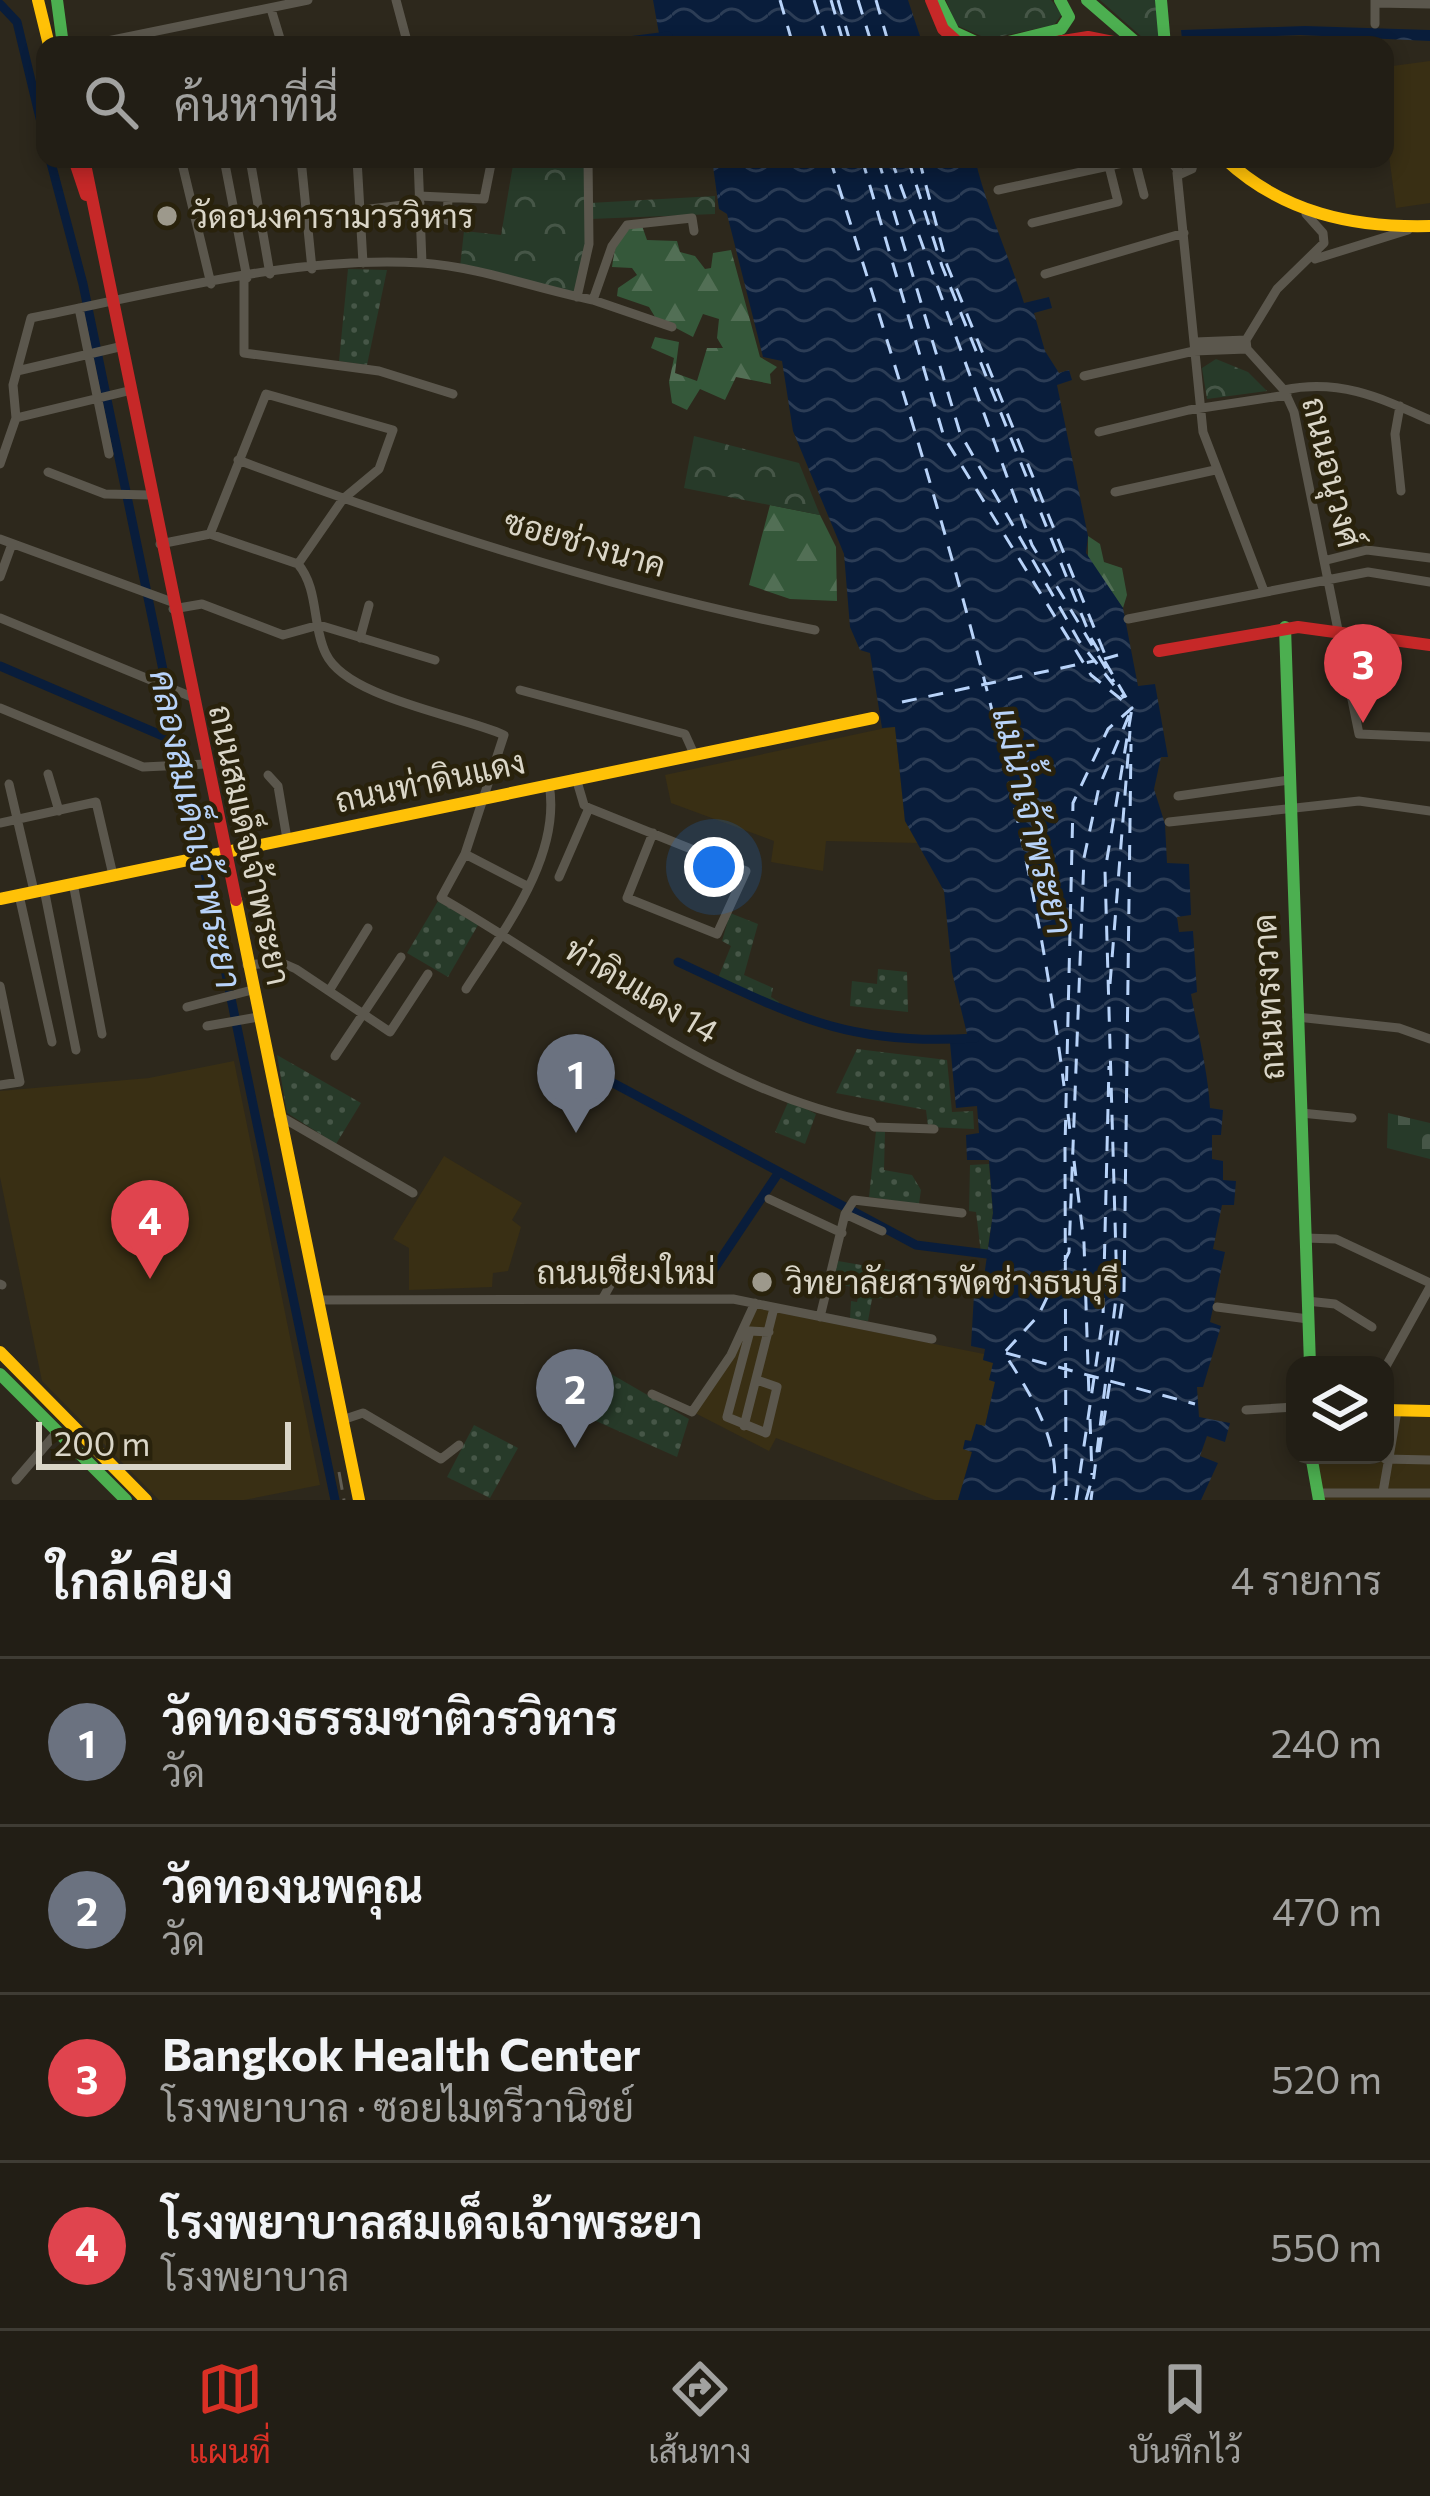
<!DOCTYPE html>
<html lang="th">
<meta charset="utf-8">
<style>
body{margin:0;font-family:Commissioner,Sarabun,sans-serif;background:#2e2b22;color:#f1f3f6}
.controls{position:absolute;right:36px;bottom:36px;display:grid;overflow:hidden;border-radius:24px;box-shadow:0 6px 18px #0003}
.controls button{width:108px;height:108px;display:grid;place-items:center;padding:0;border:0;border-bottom:3px solid #3f3c34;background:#221e15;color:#f1f3f6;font:60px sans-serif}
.scale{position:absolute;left:36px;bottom:30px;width:255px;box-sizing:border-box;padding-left:12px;border:6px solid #dad6c8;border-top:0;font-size:33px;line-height:42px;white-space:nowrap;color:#dad6c8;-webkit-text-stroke:9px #29220c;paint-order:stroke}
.you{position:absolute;left:714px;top:867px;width:42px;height:42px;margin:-30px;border:9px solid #fff;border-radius:50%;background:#1a73e8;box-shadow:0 0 0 18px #1a73e833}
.badge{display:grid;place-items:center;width:78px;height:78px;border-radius:50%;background:#d93025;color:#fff;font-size:39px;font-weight:700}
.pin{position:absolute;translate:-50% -99px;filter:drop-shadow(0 3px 6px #0008)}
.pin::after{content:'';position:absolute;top:63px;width:42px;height:36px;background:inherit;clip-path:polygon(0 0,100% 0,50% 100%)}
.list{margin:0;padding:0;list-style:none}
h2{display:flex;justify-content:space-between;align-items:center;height:156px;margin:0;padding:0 48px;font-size:51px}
h2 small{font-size:39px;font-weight:400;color:#a2a2a0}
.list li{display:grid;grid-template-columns:78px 1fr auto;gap:36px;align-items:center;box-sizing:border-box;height:168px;padding:0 48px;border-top:3px solid #3f3c34}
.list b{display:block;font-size:45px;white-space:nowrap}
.list p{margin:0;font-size:39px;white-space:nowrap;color:#a2a2a0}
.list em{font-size:39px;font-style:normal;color:#a2a2a0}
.icon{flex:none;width:66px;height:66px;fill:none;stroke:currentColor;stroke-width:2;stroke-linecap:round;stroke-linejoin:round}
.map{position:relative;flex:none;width:1430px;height:1500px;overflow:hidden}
.search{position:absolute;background:#221e15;box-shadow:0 6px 18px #0003;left:36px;right:36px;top:36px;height:132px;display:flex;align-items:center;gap:30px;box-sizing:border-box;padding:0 42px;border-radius:24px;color:#a2a2a0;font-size:45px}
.sheet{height:828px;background:#221e15}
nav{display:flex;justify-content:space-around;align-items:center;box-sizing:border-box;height:168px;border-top:3px solid #3f3c34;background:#221e15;font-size:33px;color:#a2a2a0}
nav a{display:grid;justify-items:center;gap:6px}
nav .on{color:#d93025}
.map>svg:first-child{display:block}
.built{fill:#392f14}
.grass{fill:url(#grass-dots)}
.forest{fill:url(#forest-firs)}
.cemetery{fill:url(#cemetery-stones)}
.park{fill:url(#park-crowns)}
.water{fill:url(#water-waves)}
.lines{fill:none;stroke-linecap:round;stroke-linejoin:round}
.canal{stroke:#091d3b;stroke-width:9}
.ferry{stroke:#b8d3f9;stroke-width:3;stroke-dasharray:15 12;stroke-linecap:butt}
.street{stroke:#5b574d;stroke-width:9}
.fast{stroke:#4caf50;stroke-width:12}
.slow{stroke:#ffc107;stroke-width:12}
.jam{stroke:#c62828;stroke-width:12}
.rail{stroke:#615e55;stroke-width:3;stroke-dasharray:18 9;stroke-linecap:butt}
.poi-dot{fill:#9d998c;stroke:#29220c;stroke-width:4.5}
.labels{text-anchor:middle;stroke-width:9;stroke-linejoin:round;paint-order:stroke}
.poi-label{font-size:33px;fill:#dad6c8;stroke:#29220c;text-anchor:start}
.street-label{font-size:33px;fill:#dad6c8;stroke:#29220c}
.water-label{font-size:36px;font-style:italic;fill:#b8d3f9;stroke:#29220c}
</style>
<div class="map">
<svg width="1430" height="1500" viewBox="0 0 1430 1500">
<defs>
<pattern id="grass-dots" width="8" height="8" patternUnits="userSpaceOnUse" patternTransform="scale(3)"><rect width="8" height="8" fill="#273a29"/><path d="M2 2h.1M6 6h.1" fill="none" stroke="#465647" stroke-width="1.8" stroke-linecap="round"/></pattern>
<pattern id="forest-firs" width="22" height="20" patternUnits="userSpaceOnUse" patternTransform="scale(3)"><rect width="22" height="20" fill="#35583a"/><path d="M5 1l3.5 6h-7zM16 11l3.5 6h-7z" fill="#526f55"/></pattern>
<pattern id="cemetery-stones" width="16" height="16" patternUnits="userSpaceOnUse" patternTransform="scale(3)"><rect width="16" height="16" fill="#273a29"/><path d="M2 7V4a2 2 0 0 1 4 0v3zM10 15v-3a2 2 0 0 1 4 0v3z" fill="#465647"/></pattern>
<pattern id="park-crowns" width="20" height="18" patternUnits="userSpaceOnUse" patternTransform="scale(3)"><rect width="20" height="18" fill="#273a29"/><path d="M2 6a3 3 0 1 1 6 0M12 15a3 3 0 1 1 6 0" fill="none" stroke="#465647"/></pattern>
<pattern id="water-waves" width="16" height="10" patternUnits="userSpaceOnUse" patternTransform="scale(3)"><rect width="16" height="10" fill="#091d3b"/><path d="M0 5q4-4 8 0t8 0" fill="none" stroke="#2c3d56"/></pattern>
</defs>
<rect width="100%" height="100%" fill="#2d281c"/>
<path class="built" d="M1430 61V203L1396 208 1385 126V67Z
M895 726 905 821 920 843 826 841 823 871 771 862 774 841 671 803 665 775Z
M234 1061 320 1485 244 1500H159L42 1381 0 1177V1091L149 1078Z
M444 1156 522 1203 512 1220 521 1227 508 1271 493 1273 492 1287 409 1290V1248L393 1239Z
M756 1308 984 1354 983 1360 993 1363 995 1382 985 1426 971 1441 965 1440 963 1449 972 1451 958 1500H935L776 1438 769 1451 695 1413Z
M1385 1413H1430V1500H1325L1315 1463 1320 1455H1385Z"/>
<path class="grass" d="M348 269 387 270 367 365 339 361Z
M438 901 478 925 448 977 407 953Z
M730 913 758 924 744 975 773 988 771 997 779 1002 777 1007 718 978 731 946 722 941Z
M878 969 907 972 908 1012 850 1006 852 981 877 984Z
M857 1049 947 1060 952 1112 973 1111 974 1129 928 1127 926 1110 836 1093Z
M277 1055 361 1103 336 1144 287 1113Z
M789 1100 816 1114 805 1144 775 1132Z
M876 1131 885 1132 884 1170 912 1175 921 1190 919 1204 869 1197Z
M989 1164 993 1213 987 1254 981 1253 976 1212 969 1211 970 1165Z
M838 1261 919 1275 916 1295 872 1299 868 1321 850 1319 851 1301 857 1302 860 1289 843 1285 841 1293 830 1290Z
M580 1356 689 1419 677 1457 553 1402Z
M474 1425 518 1448 490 1498 447 1477Z"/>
<path class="forest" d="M641 223 647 240 677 241 680 252 695 256 705 269 711 268 713 253 731 250 760 357 777 367 770 374 771 384 736 377 725 400 700 389 687 410 672 403 669 382 674 358 651 348 655 337 679 342 675 373 697 381 707 348H723L717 338 719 319 703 314 693 337 655 317 649 307 617 296 618 288 637 275 632 268 612 267C615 245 619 230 641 223Z
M770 505 820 515 836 547 837 601 790 599 749 585Z
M1088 536 1100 544 1104 562 1122 568 1127 595 1123 608 1088 562Z"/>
<path class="cemetery" d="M1388 1113 1430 1123V1159L1387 1148Z"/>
<path class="park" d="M946 0H1051L1062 14 1054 25 988 39 956 25Z
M1100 0H1158L1161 45H1151Z
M514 159H586L590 203 715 196V214L590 219 577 296 460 267 464 231 501 235Z
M1216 359 1248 372 1267 391 1207 399 1202 368Z
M694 436 799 463 820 515 684 488Z"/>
<path class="water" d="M653 0H908L923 45H661Z
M1305 26 1430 30V41L1300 35 1182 40 1181 30Z
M712 159H975C987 209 1008 254 1024 303L1049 297 1052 308 1034 313 1045 351 1059 373 1069 370 1072 380 1057 385 1088 536 1086 553 1123 608 1138 686 1155 684 1168 757H1161L1154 789 1165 824 1167 863 1189 864 1191 915 1177 917 1179 932 1193 931 1197 992 1191 994C1198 1033 1208 1072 1210 1108L1223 1110 1221 1135H1212V1159L1223 1161V1180L1236 1181 1234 1205H1222L1213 1249 1225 1252 1210 1322 1221 1326 1203 1387H1197L1199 1417 1230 1423 1225 1442 1207 1436 1200 1456 1218 1463 1201 1500H958L972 1452 963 1449 965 1440 971 1441 976 1424 985 1426 995 1382 989 1380 993 1363 983 1360 985 1349 971 1346 975 1277H984L993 1213 989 1160H967L966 1135 979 1133 977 1106 956 1108 950 1043 968 1038 952 972 944 891 905 821 895 727 882 728 870 653 860 650 850 627 844 554 793 431 782 361 763 357 727 214 719 209Z"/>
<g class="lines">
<path class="canal" d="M0 4 17 22 45 139
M597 45 668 36
M50 159 83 284 335 1500
M0 666 163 736H177
M678 962C790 1014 847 1047 975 1038
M600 1076 916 1245 987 1254
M708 1278 779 1172"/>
<path class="ferry" d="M780 0 793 45
M814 0 828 45
M831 0 844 45
M838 0 851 45
M858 0 872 45
M876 0 889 45
M830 159C926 462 1024 770 1064 1086
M862 159 944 437 1091 675 1132 708 1108 729 1073 803 1065 1147 1066 1500
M878 159 960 433 1079 641 1124 698
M891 159 1032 545 1114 682
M908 159 942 266 1091 638 1130 704
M919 159 947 265 1108 662
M1104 659 1118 655
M902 702 1094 661
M1110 984 1130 731
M1068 1114 1071 1140
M1074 1161 1084 1243 1089 1397
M1006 1353 1195 1404
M1090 1419 1092 1475
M1099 1452 1124 1292 1131 744
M1052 1500C1065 1448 1031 1394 1004 1353L1038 1316 1069 1252 1084 858 1099 787 1132 708 1105 871 1117 1290 1091 1500
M1076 1500 1103 1317 1109 1066
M1086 1500 1092 1479"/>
<path class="street" d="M396 0 408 45
M1375 0V24
M1375 3 1430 4
M271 9 282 45
M88 45 308 0
M181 159 211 284
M224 159 247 278
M250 159 270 274
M301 159 312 269
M357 159 363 263
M418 159 422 263
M1169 159 1181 174 1192 169 1194 159
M1135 160 1144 195
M1177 173 1203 432 1264 591
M998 190 1141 159
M419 196 484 199 492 159
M448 198 447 220 468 228
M261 222 420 203
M1032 223 1118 202 1109 166
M1315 259 1408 230
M1045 274 1184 233
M244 279V353L379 371 453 394
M577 297 589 244 588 159
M593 300 672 327
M79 308 109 454
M1246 340 1247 349 1284 390 1294 412 1359 734 1430 737
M1246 340 1277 289 1324 243 1323 233 1306 214
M1195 342 1246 340
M17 371 119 347
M1084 376 1194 351 1247 349
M1284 390C1339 378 1381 398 1430 420
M1400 406 1395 434 1401 491
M16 418 128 391
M1099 432 1189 410 1287 395
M238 460C420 528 624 593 815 630
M0 464 16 418 13 385 31 318C157 293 294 255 422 263 481 267 536 289 593 300L612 246 627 225 692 218 694 231
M48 472 105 494 150 495
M1115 492 1215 470
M210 534 266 394 393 430 379 469 343 499 298 564
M0 539 172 602
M160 544 210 534 298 564C319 589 312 626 326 654 347 698 459 715 504 735L465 854 441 898C580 977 709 1091 871 1122L874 1127 934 1129
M1327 560 1367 550 1430 558
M0 577 12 544
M173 609 202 604 283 635 319 625 435 660
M0 618 192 697
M1128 619 1368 572 1430 582
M360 638 369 605
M520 690 685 734 694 754
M0 708 143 767 206 764
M48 774 59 811
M268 775 278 786 287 839
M576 778 584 805 589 808 746 871 717 934 627 898 653 833
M9 784 34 891
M1178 796 1289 780
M1169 822 1359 801 1430 811
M0 823 96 802 113 875
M465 854 527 886
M559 877 589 808
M73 883 102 1034
M44 889 76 1050
M19 895 52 1042
M247 965 280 962 296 969 390 1032 428 974
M0 986 20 1082 0 1085
M466 989C504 930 562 856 549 784
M329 991 368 928
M187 1007 252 990
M1297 1017 1399 1028 1430 1039
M207 1026 258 1017
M335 1056 401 957
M1301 1113 1352 1118
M278 1115 413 1193
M769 1199 842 1233
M845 1214 882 1231
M1305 1238 1336 1239 1430 1283
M0 1284 2 1285
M603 1298 623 1262
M317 1300 733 1299 932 1339
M1307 1301 1335 1304 1372 1327
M1217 1307 1308 1319
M820 1317 845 1214 854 1200 962 1213
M1385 1368 1430 1287
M757 1380 777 1387 766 1433 727 1417 750 1331 769 1332
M652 1394 692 1412 731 1355 755 1303
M1246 1410 1295 1407
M342 1420 363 1413 441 1459 459 1445
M744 1426 774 1308
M1385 1459 1430 1460
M16 1480 58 1431
M1383 1492 1397 1411
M1317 1493H1430"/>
<path class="fast" d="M57 0 63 45
M938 0 954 32 982 45
M1087 0 1139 45
M1161 0 1165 45
M996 45 1061 29 1069 17 1060 0
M1285 627 1310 1365
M0 1374 126 1500
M1311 1455 1319 1500"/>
<path class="slow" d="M38 0 49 45
M1225 159C1283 213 1353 228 1430 226
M0 899 873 718
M236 900 359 1500
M0 1352 146 1500
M1385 1410 1430 1411"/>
<path class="jam" d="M931 0 943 29 961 45
M1038 45 1088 37 1128 45
M74 159 86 195
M84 159 236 900
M1159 651 1298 627 1430 645"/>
<path class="rail" d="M339 1472 344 1500"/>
</g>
<g class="poi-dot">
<circle cx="167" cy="216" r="12"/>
<circle cx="762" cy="1282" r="12"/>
</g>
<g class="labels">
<g class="poi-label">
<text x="191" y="228">วัดอนงคารามวรวิหาร</text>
<text x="786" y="1294">วิทยาลัยสารพัดช่างธนบุรี</text>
</g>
<g class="street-label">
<text transform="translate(1332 472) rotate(76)" y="12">ถนนอนุวงศ์</text>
<text transform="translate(585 543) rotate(16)" y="12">ซอยช่างนาค</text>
<text transform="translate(430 781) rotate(-12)" y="12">ถนนท่าดินแดง</text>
<text transform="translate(250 845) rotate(78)" y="12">ถนนสมเด็จเจ้าพระยา</text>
<text transform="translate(642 990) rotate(31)" y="12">ท่าดินแดง 14</text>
<text transform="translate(1268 997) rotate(-93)" y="12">ถนนทรงวาด</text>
<text x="626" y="1284">ถนนเชียงใหม่</text>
</g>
<g class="water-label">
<text transform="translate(1033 821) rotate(76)" y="13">แม่น้ำเจ้าพระยา</text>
<text transform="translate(196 829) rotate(78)" y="13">คลองสมเด็จเจ้าพระยา</text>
</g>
</g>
</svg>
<div class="controls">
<button><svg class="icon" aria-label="layers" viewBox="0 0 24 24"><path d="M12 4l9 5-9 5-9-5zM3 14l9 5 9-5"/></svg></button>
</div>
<div class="scale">200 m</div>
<div class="you"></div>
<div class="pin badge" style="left:576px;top:1133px;background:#6b7280">1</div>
<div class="pin badge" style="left:575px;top:1448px;background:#6b7280">2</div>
<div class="pin badge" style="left:1363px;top:723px;background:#e0444e">3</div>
<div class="pin badge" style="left:150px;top:1279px;background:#e0444e">4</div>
<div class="search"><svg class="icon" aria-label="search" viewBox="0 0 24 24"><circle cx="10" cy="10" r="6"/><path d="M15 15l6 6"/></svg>ค้นหาที่นี่</div>
</div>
<section class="sheet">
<h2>ใกล้เคียง<small>4 รายการ</small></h2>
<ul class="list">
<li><span class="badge" style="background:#6b7280">1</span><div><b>วัดทองธรรมชาติวรวิหาร</b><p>วัด</p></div><em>240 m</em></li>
<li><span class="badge" style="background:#6b7280">2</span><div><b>วัดทองนพคุณ</b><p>วัด</p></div><em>470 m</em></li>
<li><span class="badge" style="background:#e0444e">3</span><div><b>Bangkok Health Center</b><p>โรงพยาบาล · ซอยไมตรีวานิชย์</p></div><em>520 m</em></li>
<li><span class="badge" style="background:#e0444e">4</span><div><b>โรงพยาบาลสมเด็จเจ้าพระยา</b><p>โรงพยาบาล</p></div><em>550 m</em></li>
</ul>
</section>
<nav>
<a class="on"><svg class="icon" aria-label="map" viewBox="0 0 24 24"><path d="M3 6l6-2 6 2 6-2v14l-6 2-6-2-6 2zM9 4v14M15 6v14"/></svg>แผนที่</a>
<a><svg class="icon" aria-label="directions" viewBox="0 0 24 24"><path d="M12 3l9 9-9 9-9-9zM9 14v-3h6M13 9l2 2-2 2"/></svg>เส้นทาง</a>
<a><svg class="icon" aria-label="saved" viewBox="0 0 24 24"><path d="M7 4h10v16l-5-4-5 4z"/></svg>บันทึกไว้</a>
</nav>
